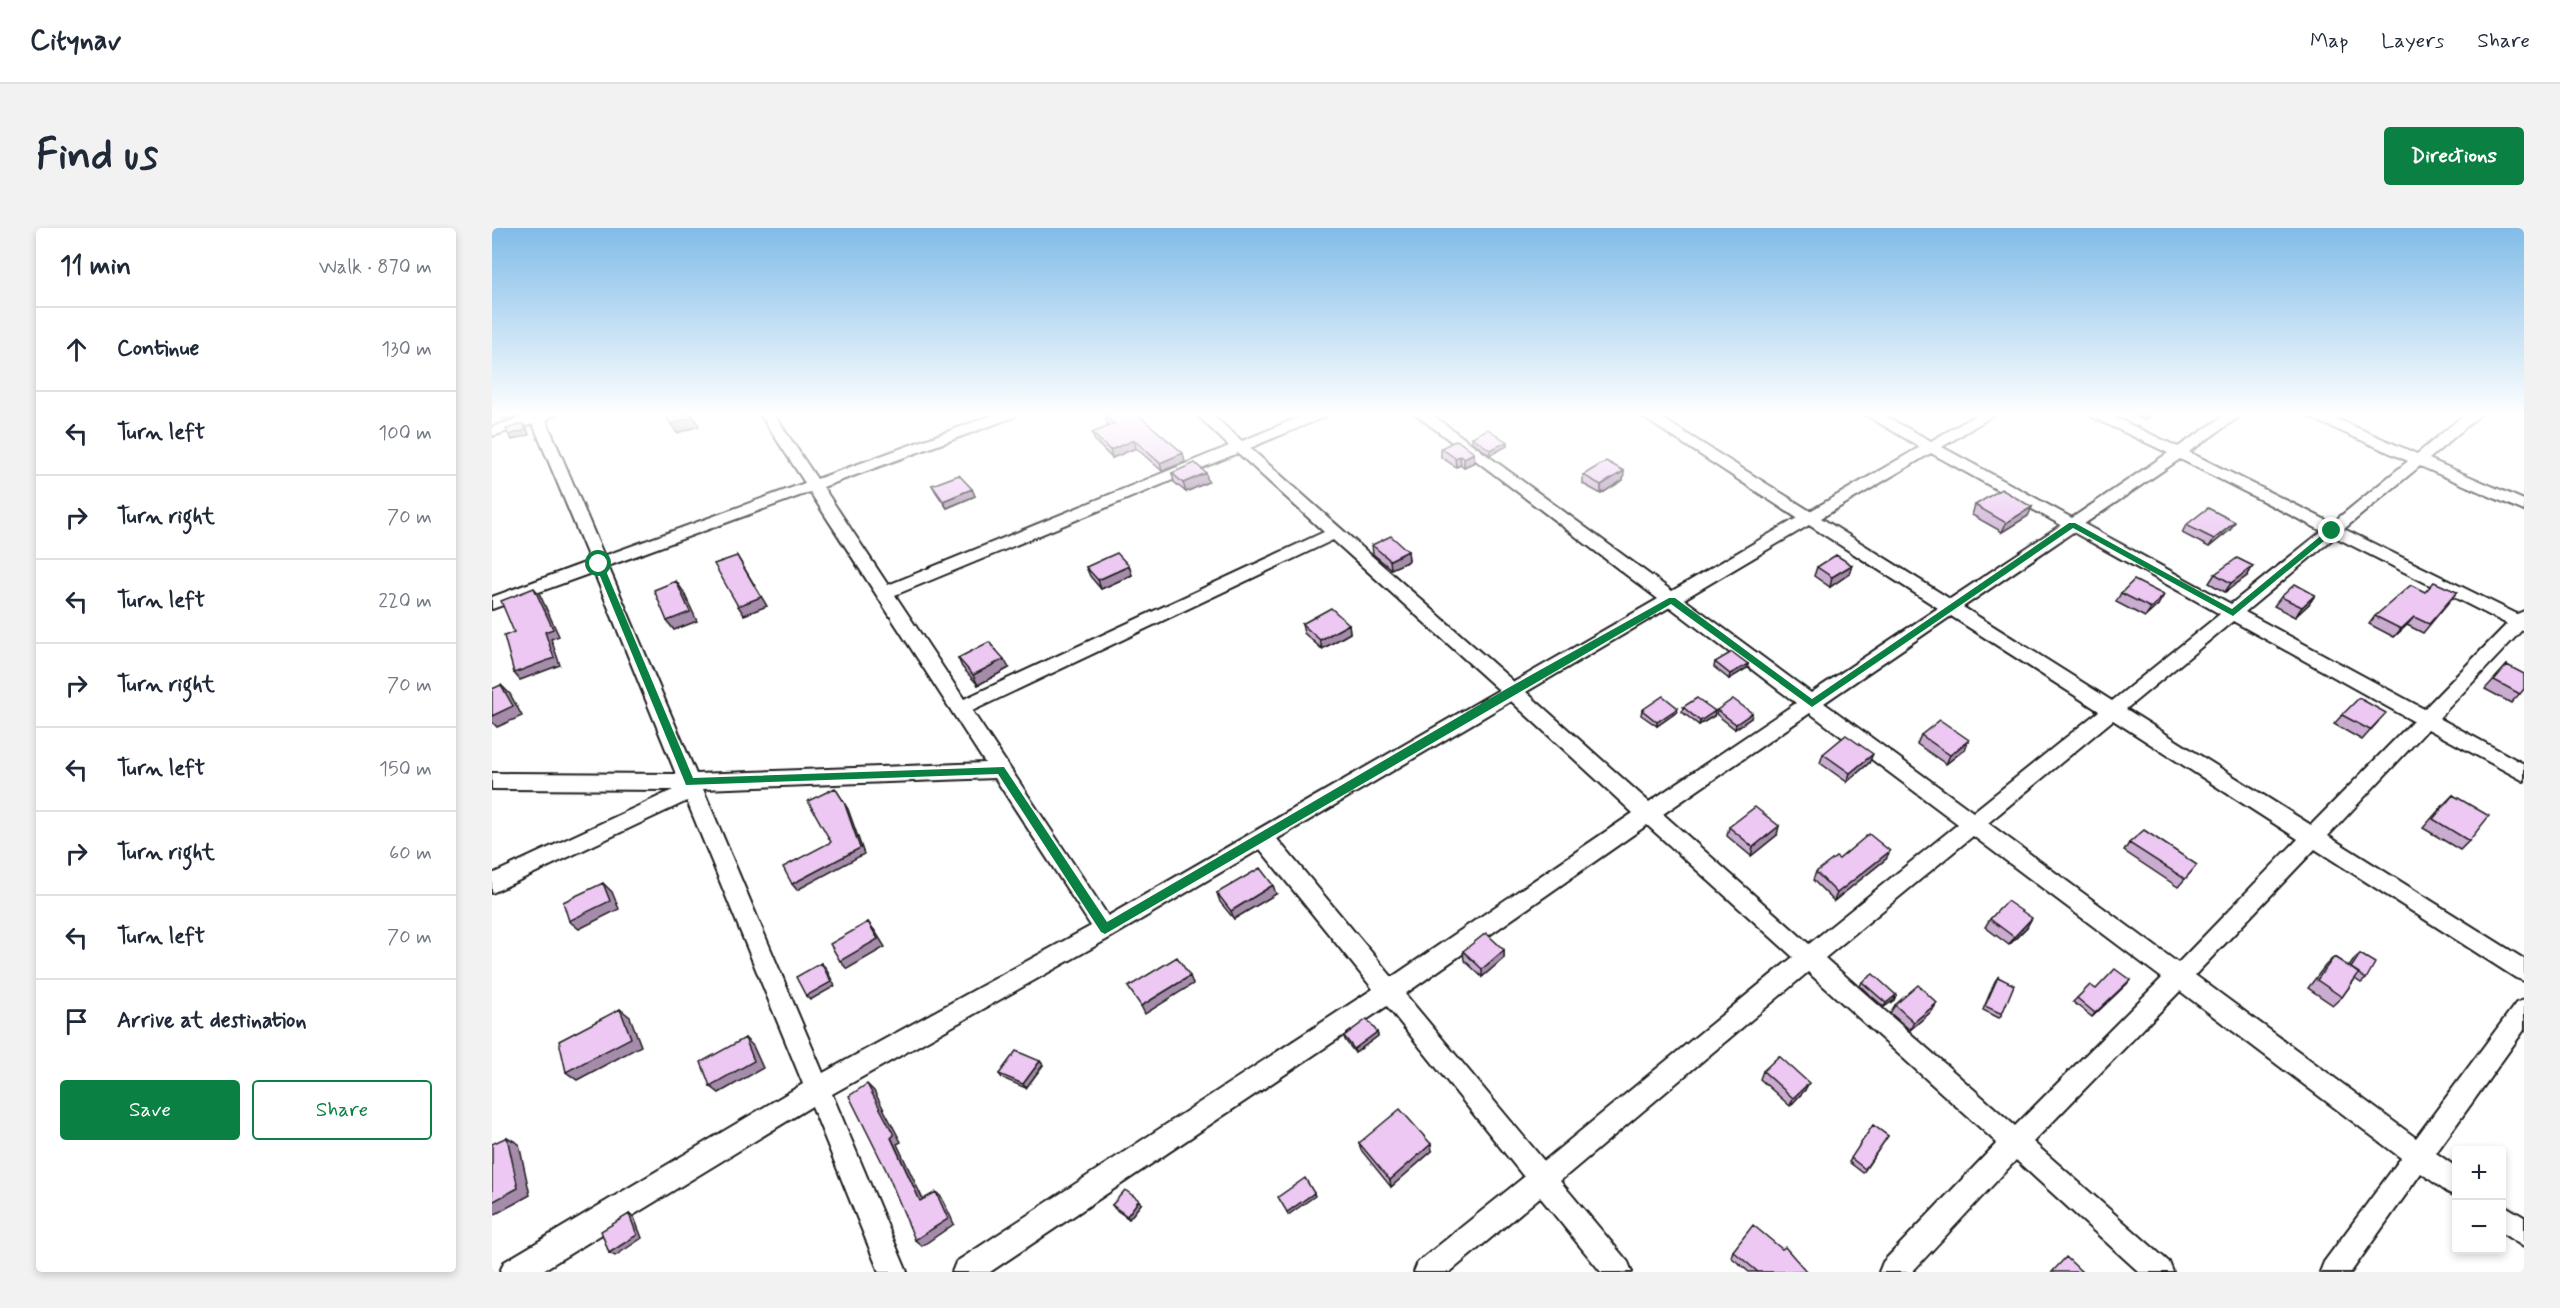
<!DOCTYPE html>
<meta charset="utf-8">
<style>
body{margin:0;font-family:Mynerve,sans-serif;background:#f2f2f3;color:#1f2937}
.controls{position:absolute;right:18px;bottom:18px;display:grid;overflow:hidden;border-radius:6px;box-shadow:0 3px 9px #0003}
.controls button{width:54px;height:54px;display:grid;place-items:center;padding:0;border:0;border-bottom:2px solid #e0e1e3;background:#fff;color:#1f2937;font:30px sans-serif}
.stop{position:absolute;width:18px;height:18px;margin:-14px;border:4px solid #0b8043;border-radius:50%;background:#fff}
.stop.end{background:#0b8043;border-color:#fff;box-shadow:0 2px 6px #0008}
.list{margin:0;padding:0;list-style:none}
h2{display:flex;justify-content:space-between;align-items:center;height:78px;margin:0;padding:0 24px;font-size:26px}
h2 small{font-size:20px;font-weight:400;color:#747a83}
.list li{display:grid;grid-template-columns:39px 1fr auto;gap:18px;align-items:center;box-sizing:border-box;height:84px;padding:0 24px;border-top:2px solid #e0e1e3}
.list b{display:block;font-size:22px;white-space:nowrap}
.list em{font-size:20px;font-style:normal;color:#747a83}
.actions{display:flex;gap:12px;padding:18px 24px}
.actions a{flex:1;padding:14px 0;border:2px solid #0b8043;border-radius:6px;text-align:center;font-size:21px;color:#0b8043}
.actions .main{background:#0b8043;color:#fff}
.icon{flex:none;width:33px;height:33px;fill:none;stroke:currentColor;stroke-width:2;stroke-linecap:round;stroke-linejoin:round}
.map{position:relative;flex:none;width:2032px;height:1044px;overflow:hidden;border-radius:6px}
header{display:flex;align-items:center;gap:36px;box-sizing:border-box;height:84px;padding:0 30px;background:#fff;border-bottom:2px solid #e0e1e3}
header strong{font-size:28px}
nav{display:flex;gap:33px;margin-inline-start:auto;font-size:21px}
.intro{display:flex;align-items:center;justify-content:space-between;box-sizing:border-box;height:144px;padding:0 36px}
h1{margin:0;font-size:42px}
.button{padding:15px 27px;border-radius:6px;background:#0b8043;color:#fff;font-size:21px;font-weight:700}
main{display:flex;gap:36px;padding:0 36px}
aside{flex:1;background:#fff;border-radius:6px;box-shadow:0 3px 9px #0003}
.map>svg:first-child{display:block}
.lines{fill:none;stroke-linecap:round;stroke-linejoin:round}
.minor-casing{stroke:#1c1c1c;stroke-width:4}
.minor{fill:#fff;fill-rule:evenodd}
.wall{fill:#cbacd1;stroke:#1c1c1c;stroke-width:1.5}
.shaded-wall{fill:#a58caa;stroke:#1c1c1c;stroke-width:1.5}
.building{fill:#ecc8f3;stroke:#1c1c1c;stroke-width:1.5}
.route{fill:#0b8043}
</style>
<header>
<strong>Citynav</strong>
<nav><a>Map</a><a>Layers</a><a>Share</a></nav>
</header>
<div class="intro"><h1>Find us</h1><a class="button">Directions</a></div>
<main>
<aside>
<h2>11 min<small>Walk · 870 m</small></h2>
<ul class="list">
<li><svg class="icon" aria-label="ahead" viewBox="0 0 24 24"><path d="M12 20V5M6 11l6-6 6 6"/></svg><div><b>Continue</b></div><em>130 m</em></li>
<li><svg class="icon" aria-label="left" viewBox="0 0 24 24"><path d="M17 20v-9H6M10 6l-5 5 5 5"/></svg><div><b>Turn left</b></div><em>100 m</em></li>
<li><svg class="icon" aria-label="right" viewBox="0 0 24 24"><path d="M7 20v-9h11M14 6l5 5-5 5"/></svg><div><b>Turn right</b></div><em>70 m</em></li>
<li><svg class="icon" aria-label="left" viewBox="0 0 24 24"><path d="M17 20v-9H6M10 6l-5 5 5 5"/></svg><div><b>Turn left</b></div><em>220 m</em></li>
<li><svg class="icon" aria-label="right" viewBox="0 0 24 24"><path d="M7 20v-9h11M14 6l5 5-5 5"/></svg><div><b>Turn right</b></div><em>70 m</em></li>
<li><svg class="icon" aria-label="left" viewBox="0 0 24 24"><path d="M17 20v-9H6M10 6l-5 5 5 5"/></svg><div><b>Turn left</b></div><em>150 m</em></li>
<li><svg class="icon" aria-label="right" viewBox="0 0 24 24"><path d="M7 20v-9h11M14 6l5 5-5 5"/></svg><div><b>Turn right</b></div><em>60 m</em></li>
<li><svg class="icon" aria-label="left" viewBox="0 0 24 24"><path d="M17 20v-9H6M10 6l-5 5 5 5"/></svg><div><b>Turn left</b></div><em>70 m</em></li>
<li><svg class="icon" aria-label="arrive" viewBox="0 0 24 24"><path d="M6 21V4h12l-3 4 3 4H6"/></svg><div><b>Arrive at destination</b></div></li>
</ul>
<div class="actions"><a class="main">Save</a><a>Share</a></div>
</aside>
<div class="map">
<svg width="2032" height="1044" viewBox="0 0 2032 1044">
<rect width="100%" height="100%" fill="#fff"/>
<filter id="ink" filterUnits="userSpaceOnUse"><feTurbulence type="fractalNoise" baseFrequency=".0167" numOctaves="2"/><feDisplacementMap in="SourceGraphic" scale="12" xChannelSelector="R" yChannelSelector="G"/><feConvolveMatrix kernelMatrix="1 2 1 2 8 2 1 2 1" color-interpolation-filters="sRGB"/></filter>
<g filter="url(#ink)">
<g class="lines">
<g class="minor-casing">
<path id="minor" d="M41 186H64L54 192 112 328 313 255 268 186H282L325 251 504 186H524L522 189 331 259 396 357 737 218 704 186H719L750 213 815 186H834L832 189 758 220 1022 454 1166 371 923 186H939L1180 363 1305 290 1146 186H1163L1318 283 1428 219 1372 186H1389L1439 213 1486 186H1503L1450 219 1580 290 1676 225 1600 189 1598 186H1616L1686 219 1735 186H1751L1697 224 1840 295 1916 233 1817 189 1815 186H1834L1925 226 1973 186H1989L1937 231 2032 272V283L1928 238 1852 301 2025 386 2032 383V403L2030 402 1947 490 2032 536V553L1936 501 1836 608 2032 731V753L2024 750 1823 621 1703 747 1924 910 2024 775 2032 772V802L1944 925 1964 939V968L1955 964 1929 945 1859 1044H1828L1832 1034 1909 930 1688 763 1541 914 1677 1034 1681 1044H1647L1524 932 1420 1044H1387L1391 1034 1505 915 1316 744 1068 953 1136 1034 1140 1044H1109L1048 969 958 1044H922L926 1034 1032 949 895 778 498 1044H460L464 1034 881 761 768 621 621 708 340 866 415 1044H387L320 878 48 1044H8L12 1034 311 856 195 573 0 665V646L181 562 0 561V545L184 546 102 344 0 381V369L98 333 41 196 0 208V199ZM746 225 832 304 472 471 403 367ZM1439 225 1569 297 1458 371 1329 290ZM1688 231 1830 303 1739 376 1592 296ZM318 264 493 535 204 546 116 338ZM1317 297 1446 380 1319 465 1192 371ZM1581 304 1728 386 1620 473 1471 379ZM1843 309 2015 396 1932 481 1753 384ZM841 312 1007 462 616 688 480 483ZM1178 379 1304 475 1157 574 1034 464ZM1459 388 1607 483 1481 584 1332 475ZM1741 393 1921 493 1819 597 1634 481ZM1019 473 1141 585 900 749 785 611ZM1318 485 1466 596 1317 716 1171 586ZM1621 492 1806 611 1686 735 1496 595ZM503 550 599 698 331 845 211 561ZM1155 597 1301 729 1052 933 913 766ZM1481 608 1670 750 1523 898 1333 730Z
M2010 976 2032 989V1019L2010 1005Z"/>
</g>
<use href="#minor" class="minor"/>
</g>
<path class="wall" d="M1639 186H1661L1652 192Z
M613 188 693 234 670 243 644 220 620 230 603 213 600 205 618 198 615 196Z
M980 209 1015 218 998 227 980 213Z
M949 220 983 234 972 239 969 237 964 239 949 229Z
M1132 243 1131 252 1109 266 1091 256V247Z
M680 245 716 254 694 264 682 254Z
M440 257 480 261 483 268 455 280 444 264Z
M1483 277 1540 279 1536 288 1510 304 1480 287Z
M1694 297 1738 302 1717 319 1690 305Z
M880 317 916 323 917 333 899 341 881 326Z
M1360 337 1357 346 1338 359 1322 348 1325 339Z
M637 338 640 347 609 361 598 348 594 339Z
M1761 338 1755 348 1733 364 1717 355 1723 346Z
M1933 364H1965L1931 405 1915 397 1902 409 1877 396 1883 388Z
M1629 365 1666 377 1653 389 1624 374Z
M1823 367 1817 376 1803 389 1782 378 1789 369Z
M810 396H857L858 405 830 421 812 405Z
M466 430 517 440 486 457 470 439Z
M1223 434 1256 436 1255 440 1237 451 1222 439Z
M2015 437 2032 461 2019 475 1993 461Z
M1191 479 1222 488 1207 497 1190 484Z
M1150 482 1185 484 1165 498 1149 487Z
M1225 482 1260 485 1259 490 1243 501 1224 486Z
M1850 487 1886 494 1870 512 1842 496Z
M1429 507 1473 521 1454 536 1425 516Z
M1331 526 1377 535 1355 554 1328 535Z
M1961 567 1977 613 1968 622 1931 600 1952 576Z
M1237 599 1285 607 1259 628 1235 608Z
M1637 615 1699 644 1686 659 1632 623Z
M1347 631H1394L1342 673 1321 652 1324 644Z
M725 665 784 666 742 691 728 674Z
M1498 691 1535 699 1517 717 1493 699Z
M1012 722V730L990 749 972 732 971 723Z
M1868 726 1874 751 1869 755 1863 751 1850 769 1841 777 1816 760 1833 738 1842 729 1857 739 1863 730Z
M1506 749 1510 786 1507 790 1491 782 1503 753Z
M1638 752 1600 789 1581 774 1585 770 1604 761Z
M1370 754 1404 767 1402 772 1392 779 1368 758Z
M1403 777 1440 783 1418 802 1398 785Z
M885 804 886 808 863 825 853 812 852 808Z
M548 833 551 837 534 860 510 850 507 846Z
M1271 843 1313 862 1298 878 1268 851Z
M1381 897 1396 908 1371 945 1357 934Z
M867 915 940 923 899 959 869 922Z
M649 976 637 991 623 981 620 977Z
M1241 1023 1315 1044H1257L1239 1029Z"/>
<path class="shaded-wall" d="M6 186H29L30 187 12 193Z
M200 186 207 198 185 205 179 196Z
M1655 186H1661L1652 192Z
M31 196 35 200 37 207 20 212 17 207Z
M642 212 644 220 620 230 618 222Z
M1015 214V218L998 227V222Z
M691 225 693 234 670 243 668 235Z
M982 225 983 234 972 239V230Z
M968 228 969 237 964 239 963 230Z
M1132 243 1131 252 1109 266V257Z
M714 245 716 254 694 264 691 255Z
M480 261 483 268 455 280 451 273Z
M1540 279 1536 288 1510 304 1514 295Z
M1743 294 1738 302 1717 319 1722 311Z
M916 323 917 333 899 341 898 332Z
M245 328 275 378 252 387 246 378Z
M1360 337 1357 346 1338 359 1340 349Z
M637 338 640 347 609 361 606 352Z
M1761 338 1755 348 1733 364 1739 355Z
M184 353 191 363 205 393 182 402 175 393Z
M42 360 48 367 67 408 59 411 68 437 28 452 22 445 53 404Z
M1672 367 1666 377 1653 389 1659 380Z
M1823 367 1817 376 1803 389 1810 379Z
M1922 389 1915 397 1902 409 1909 401Z
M857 396 858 405 830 421 828 412Z
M512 431 517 440 486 457 481 447Z
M1256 436 1255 440 1237 451 1238 446Z
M9 457 18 466 30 488 5 499 0 494V488Z
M1186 480 1185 484 1165 498V494Z
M1223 483 1222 488 1207 497 1208 493Z
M1260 485 1259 490 1243 501 1244 496Z
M1477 512 1473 521 1454 536 1458 527Z
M1381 526 1377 535 1355 554 1358 545Z
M343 560 356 581 372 626 305 662 300 656 368 620Z
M1287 598 1285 607 1259 628 1261 619Z
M1398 623 1394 631 1342 673 1345 665Z
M111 655 120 664 127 681 87 701 77 693Z
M781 657 784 666 742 691 739 683Z
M1540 690 1535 699 1517 717 1522 709Z
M376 694 383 703 393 719 355 741 348 733Z
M1012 722V730L990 749V741Z
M329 735 333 739 343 758 318 772 314 768Z
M698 748 701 756 653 786 649 778Z
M1638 752 1635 756 1600 789 1603 785Z
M1404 767 1402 772 1392 779 1394 775Z
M1445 775 1440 783 1418 802 1422 794Z
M128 781 138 789 149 818 85 852 74 844Z
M885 804 886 808 863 825 862 821Z
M253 810 261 818 271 840 227 865 218 858Z
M548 833 551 837 534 860 531 856Z
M1317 855 1313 862 1298 878 1301 870Z
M375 856 382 863 409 914 405 916 435 980 428 973Z
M15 909 27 916 38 967 2 987 0 986V974Z
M939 916 940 923 899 959 898 952Z
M444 964 450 970 462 996 430 1018 423 1012Z
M822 965 823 968 796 987 795 984Z
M647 972 649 976 637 991 635 988Z
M137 986 142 989 150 1010 123 1028 117 1025Z"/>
<path class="building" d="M173 186H199L201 189 179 196Z
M617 186H645L691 225 668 235 642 212 618 222 600 205 622 196 613 188Z
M31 196 34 202 17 207 14 201Z
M996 201 1015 214 998 222 980 209Z
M965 212 982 225 972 230 968 228 963 230 949 220Z
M1114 233 1132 243 1109 257 1091 247Z
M703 235 714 245 691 255 680 245Z
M467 247 480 261 451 273 440 257Z
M1509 261 1540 279 1514 295 1483 277Z
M1716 280 1743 294 1722 311 1694 297Z
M899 308 916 323 898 332 880 317Z
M625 325 637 338 606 352 594 339Z
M1344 327 1360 337 1340 349 1325 339Z
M245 328 269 369 246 378 222 336Z
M1745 330 1761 338 1739 355 1723 346Z
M1642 352 1672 367 1659 380 1629 365Z
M184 353 198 384 175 393 162 362Z
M1942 354 1965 364 1937 396 1922 389 1909 401 1883 388 1919 357 1933 364Z
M1803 356 1823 367 1810 379 1789 369Z
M42 360 61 401 53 404 62 430 22 445 12 408 22 404 9 373Z
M839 380 857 396 828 412 810 396Z
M497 414 512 431 481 447 466 430Z
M1240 424 1256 436 1238 446 1223 434Z
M2015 437 2032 446V461L2028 466 2002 452Z
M9 457 21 478 0 488V461Z
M1171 468 1186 480 1165 494 1150 482Z
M1205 470 1223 483 1208 493 1191 479Z
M1867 470 1894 485 1878 502 1850 487Z
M1241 471 1260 485 1244 496 1225 482Z
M1448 492 1477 512 1458 527 1429 507Z
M1354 507 1381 526 1358 545 1331 526Z
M343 560 352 574 368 620 300 656 291 639 339 614 316 573Z
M1961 567 1997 588 1977 613 1941 591Z
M1263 579 1287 598 1261 619 1237 599Z
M1652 602 1705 637 1693 651 1637 615Z
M1377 606 1398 623 1345 665 1324 644 1344 629 1347 631Z
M768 640 781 657 739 683 725 665Z
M111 655 118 673 77 693 71 674Z
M1515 673 1540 690 1522 709 1498 691Z
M376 694 386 711 348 733 338 716Z
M994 705 1012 722 990 741 971 723Z
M1868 726 1883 735 1874 751 1859 740Z
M685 729 698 748 649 778 636 759Z
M1842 729 1867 745 1850 769 1825 752Z
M329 735 339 754 314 768 304 749Z
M1623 741 1638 752 1603 785 1585 770 1598 757 1604 761Z
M1381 746 1404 767 1394 775 1370 754Z
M1506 749 1522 757 1510 786 1493 778Z
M1426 757 1445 775 1422 794 1403 777Z
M128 781 139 810 74 844 67 813Z
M875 791 885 804 862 821 852 808Z
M253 810 262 833 218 858 209 834Z
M524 823 548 833 531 856 507 846Z
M1287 828 1317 855 1301 870 1271 843Z
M375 856 402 907 399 910 428 973 444 964 456 991 423 1012 394 942 357 868Z
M908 881 939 916 898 952 867 915Z
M1381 897 1396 908 1373 941 1359 930Z
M15 909 26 960 0 974V916Z
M813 950 822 965 795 984 786 969Z
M633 962 647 972 635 988 620 977Z
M137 986 145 1007 117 1025 109 1003Z
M1261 997 1290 1021 1293 1019 1315 1044H1266L1241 1023Z
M1574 1029 1590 1044H1560Z"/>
</g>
<linearGradient id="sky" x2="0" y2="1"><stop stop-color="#81bce8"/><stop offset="0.56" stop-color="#fff"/><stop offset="1" stop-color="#fff" stop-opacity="0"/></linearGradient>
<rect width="2032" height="332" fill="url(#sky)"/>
<path class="route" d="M1577 295H1583L1740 381 1837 301 1844 303 1741 388 1581 300 1320 479 1179 376 613 706 609 704 506 546 194 557 103 336 107 333 111 336 201 550 512 539 615 694 1016 460 1177 370H1183L1320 471Z"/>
</svg>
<div class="controls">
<button>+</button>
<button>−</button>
</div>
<div class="stop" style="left:107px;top:336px"></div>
<div class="stop end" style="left:1840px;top:303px"></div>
</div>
</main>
